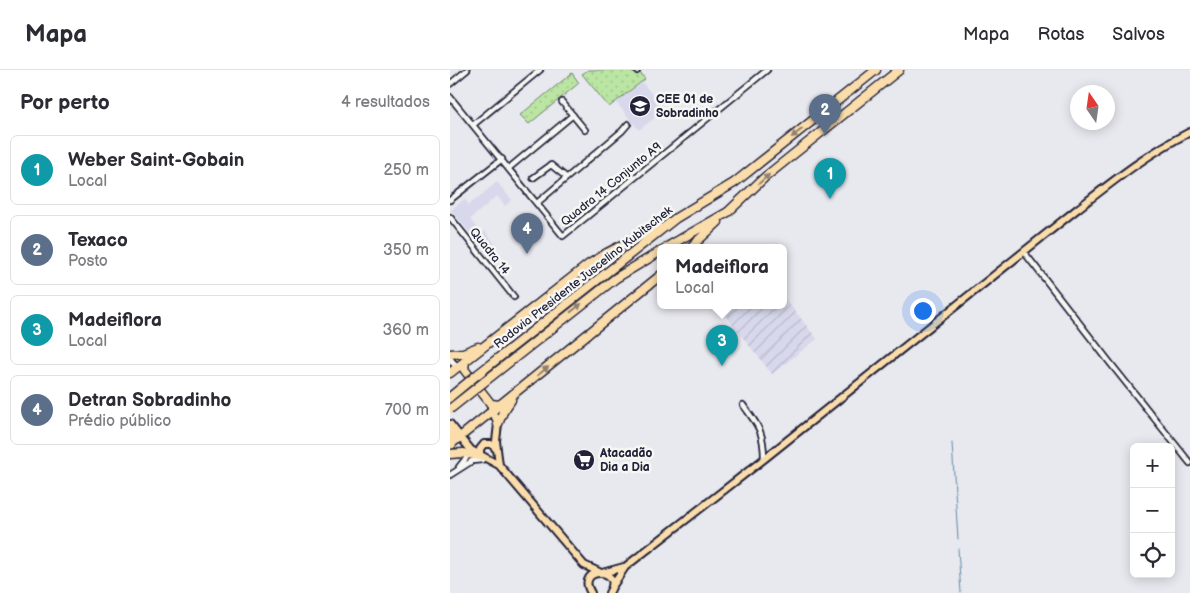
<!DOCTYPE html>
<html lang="pt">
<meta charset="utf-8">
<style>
body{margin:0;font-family:"Balsamiq Sans",sans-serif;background:#f7f7f7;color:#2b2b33}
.controls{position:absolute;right:15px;bottom:15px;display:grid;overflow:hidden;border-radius:8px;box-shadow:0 2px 12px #0003}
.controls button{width:45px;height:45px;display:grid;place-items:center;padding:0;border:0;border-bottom:1px solid #e1e1e2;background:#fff;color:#2b2b33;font:25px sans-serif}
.compass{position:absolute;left:620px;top:15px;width:45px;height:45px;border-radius:50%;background:#fff;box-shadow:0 2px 12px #0003;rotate:347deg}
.you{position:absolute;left:472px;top:240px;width:18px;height:18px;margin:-12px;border:4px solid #fff;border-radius:50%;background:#1a73e8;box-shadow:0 0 0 8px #1a73e833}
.badge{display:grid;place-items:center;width:32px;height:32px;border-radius:50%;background:#22223b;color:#fff;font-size:16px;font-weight:700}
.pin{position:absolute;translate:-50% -41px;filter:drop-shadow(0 1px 2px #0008)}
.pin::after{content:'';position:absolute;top:26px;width:18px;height:15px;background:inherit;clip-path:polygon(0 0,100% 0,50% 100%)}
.popup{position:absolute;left:207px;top:174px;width:130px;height:65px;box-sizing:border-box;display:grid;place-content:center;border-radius:8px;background:#fff;filter:drop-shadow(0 1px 4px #0005);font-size:16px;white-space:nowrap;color:#7c7c81}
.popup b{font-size:19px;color:#2b2b33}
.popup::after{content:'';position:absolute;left:50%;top:100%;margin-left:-10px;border:10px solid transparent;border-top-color:#fff}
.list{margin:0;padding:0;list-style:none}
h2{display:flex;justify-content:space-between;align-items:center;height:65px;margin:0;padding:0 20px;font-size:21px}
h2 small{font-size:16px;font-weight:400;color:#7c7c81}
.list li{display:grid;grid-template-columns:32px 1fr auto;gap:15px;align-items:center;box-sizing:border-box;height:70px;margin:0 10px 10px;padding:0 10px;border:1px solid #e1e1e2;border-radius:8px}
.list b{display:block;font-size:19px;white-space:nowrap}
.list p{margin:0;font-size:16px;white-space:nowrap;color:#7c7c81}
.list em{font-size:16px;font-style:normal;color:#7c7c81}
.icon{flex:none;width:28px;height:28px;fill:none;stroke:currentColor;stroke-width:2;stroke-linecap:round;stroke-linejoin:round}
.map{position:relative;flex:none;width:740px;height:523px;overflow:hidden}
header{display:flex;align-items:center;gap:30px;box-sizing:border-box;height:70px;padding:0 25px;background:#fff;border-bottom:1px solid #e1e1e2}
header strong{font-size:24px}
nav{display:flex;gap:28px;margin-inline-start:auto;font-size:18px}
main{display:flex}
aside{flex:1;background:#fff}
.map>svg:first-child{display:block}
.built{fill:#d7d8eb}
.industrial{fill:url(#industrial-furrows)}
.grass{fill:url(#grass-dots);stroke:#6e846e}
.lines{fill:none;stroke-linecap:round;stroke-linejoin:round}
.stream{stroke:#628ba6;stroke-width:1}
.street-casing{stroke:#22223b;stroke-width:8}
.secondary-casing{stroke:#22223b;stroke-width:9}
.primary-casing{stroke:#22223b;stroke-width:10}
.highway-casing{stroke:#22223b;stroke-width:11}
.street{stroke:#f6f6f2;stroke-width:4.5}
.secondary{stroke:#f6f6f2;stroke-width:5.5}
.primary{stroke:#faddab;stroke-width:6}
.highway{stroke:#faddab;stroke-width:8}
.highway-bridge-casing{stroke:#22223b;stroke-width:11;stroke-linecap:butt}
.highway-bridge{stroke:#faddab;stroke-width:8}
.oneway{fill:#8e8073}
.labels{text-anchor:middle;stroke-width:5;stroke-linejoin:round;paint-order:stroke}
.poi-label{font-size:12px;font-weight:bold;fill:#22223b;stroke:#f6f6f2;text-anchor:start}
.street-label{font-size:12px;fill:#22223b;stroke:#f6f6f2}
</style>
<header>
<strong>Mapa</strong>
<nav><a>Mapa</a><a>Rotas</a><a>Salvos</a></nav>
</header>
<main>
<aside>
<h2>Por perto<small>4 resultados</small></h2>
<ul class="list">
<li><span class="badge" style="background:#0f9aa8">1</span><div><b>Weber Saint-Gobain</b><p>Local</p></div><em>250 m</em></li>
<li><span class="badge" style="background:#5c6f8a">2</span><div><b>Texaco</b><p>Posto</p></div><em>350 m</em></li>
<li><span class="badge" style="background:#0f9aa8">3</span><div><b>Madeiflora</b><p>Local</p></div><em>360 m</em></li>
<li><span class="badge" style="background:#5c6f8a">4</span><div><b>Detran Sobradinho</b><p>Prédio público</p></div><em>700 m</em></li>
</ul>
</aside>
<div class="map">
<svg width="740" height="523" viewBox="0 0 740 523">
<defs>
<pattern id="industrial-furrows" width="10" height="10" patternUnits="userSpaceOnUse" patternTransform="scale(1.25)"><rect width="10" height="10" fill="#d7d8eb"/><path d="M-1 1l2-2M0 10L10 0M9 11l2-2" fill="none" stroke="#b8b9ca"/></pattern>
<pattern id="grass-dots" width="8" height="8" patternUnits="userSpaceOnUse" patternTransform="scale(1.25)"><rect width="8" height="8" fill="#bbe5a2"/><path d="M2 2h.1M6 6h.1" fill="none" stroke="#a0c48c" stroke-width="1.8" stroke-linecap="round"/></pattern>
</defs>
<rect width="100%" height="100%" fill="#e8e8ef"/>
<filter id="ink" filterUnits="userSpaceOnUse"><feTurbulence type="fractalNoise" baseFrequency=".02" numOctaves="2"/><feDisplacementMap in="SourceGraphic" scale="10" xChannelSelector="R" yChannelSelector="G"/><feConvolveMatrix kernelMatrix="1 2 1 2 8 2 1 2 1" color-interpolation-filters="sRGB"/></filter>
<g filter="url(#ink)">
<path class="built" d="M192 12 214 40 189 60 166 32Z
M47 112 62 130 55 136 47 126 20 149 31 163 35 161 45 174 35 181 1 140 14 129 19 135Z"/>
<path class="industrial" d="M333 226 367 269 322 304 267 235H333Z"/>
<path class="grass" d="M138 0H188L195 9 159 37 132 4Z
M122 3 129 13 79 54 70 45Z"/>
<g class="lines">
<path class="stream" d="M502 373 508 469
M508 479 511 523"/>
<g class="street-casing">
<path id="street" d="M186 0 187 1
M0 14 17 0
M0 27 113 166 317 0
M112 32 135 60
M23 55 90 0
M59 98 123 45
M83 108 101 95 116 107
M0 130 52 89
M87 133 172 61 178 54
M0 147 64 227
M574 182 661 294 740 393
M293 335C309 356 314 363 314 389
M9 397 20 383
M0 405 22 391 32 390"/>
</g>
<g class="secondary-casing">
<path id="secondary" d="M0 289 7 297"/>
</g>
<g class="primary-casing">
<path id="primary" d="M41 338 48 354 46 371 49 395
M0 354 21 380 49 395 134 495 149 502
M30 386V379L34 374H41L47 380
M152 503 174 497
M162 517 175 497 314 389 626 140C662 112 698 83 740 62
M141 523C124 496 176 497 159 523"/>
</g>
<g class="highway-casing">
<path id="highway" d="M217 177 278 142 315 107 449 0
M241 177 268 152
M0 284 13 283 28 277
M15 291 14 299 17 303 41 334 50 335
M0 303 138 195 157 183 208 157
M28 304 226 148 284 113 426 0
M34 312 166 208 211 181
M48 354 53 342 61 330
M0 361 3 368 2 374
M0 375 211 205
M0 384 13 383 30 386"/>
</g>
<use href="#street" class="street"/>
<use href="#secondary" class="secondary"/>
<use href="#primary" class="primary"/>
<use href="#highway" class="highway"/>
<g class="highway-bridge-casing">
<path id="highway-bridge" d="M0 327 28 304
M0 339 34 312"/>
</g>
<use href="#highway-bridge" class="highway-bridge"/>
</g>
<defs><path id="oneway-solid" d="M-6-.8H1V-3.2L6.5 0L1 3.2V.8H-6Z" transform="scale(1.25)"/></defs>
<g class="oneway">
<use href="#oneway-solid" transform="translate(347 63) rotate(142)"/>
<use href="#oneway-solid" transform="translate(314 109) rotate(-41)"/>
<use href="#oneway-solid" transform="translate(126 238) rotate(-38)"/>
<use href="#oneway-solid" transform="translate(93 301) rotate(-39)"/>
</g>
</g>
<defs>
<g id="school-disc" transform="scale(1.125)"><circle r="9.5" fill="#22223b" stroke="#f6f6f2"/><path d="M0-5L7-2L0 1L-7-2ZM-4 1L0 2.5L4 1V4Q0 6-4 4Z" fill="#fff"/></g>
<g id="supermarket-disc" transform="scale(1.125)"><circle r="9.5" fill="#22223b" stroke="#f6f6f2"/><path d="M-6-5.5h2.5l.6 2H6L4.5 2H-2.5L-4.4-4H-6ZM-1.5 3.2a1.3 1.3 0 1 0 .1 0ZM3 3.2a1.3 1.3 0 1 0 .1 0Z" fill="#fff"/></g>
</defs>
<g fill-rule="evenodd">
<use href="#school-disc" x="190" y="36"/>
<use href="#supermarket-disc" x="134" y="390"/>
</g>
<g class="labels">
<g class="poi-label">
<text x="206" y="33">CEE 01 de<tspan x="206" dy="14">Sobradinho</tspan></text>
<text x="150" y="387">Atacadão<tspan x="150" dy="14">Dia a Dia</tspan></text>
</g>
<g class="street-label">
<text transform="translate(161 114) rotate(-39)" y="4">Quadra 14 Conjunto A9</text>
<text transform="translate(40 181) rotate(51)" y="4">Quadra 14</text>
<text transform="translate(133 207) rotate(-38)" y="4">Rodovia Presidente Juscelino Kubitschek</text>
</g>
</g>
</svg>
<div class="controls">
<button>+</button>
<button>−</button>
<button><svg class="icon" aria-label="locate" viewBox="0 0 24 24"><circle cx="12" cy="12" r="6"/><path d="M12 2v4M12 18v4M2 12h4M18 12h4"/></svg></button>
</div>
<svg class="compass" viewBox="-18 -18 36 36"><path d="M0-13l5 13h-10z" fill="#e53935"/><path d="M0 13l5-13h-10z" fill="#7c7c81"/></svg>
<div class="you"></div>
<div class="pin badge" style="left:380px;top:129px;background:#0f9aa8">1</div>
<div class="pin badge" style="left:375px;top:65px;background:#5c6f8a">2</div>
<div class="pin badge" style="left:272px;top:296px;background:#0f9aa8">3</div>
<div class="popup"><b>Madeiflora</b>Local</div>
<div class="pin badge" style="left:77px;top:184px;background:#5c6f8a">4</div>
</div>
</main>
